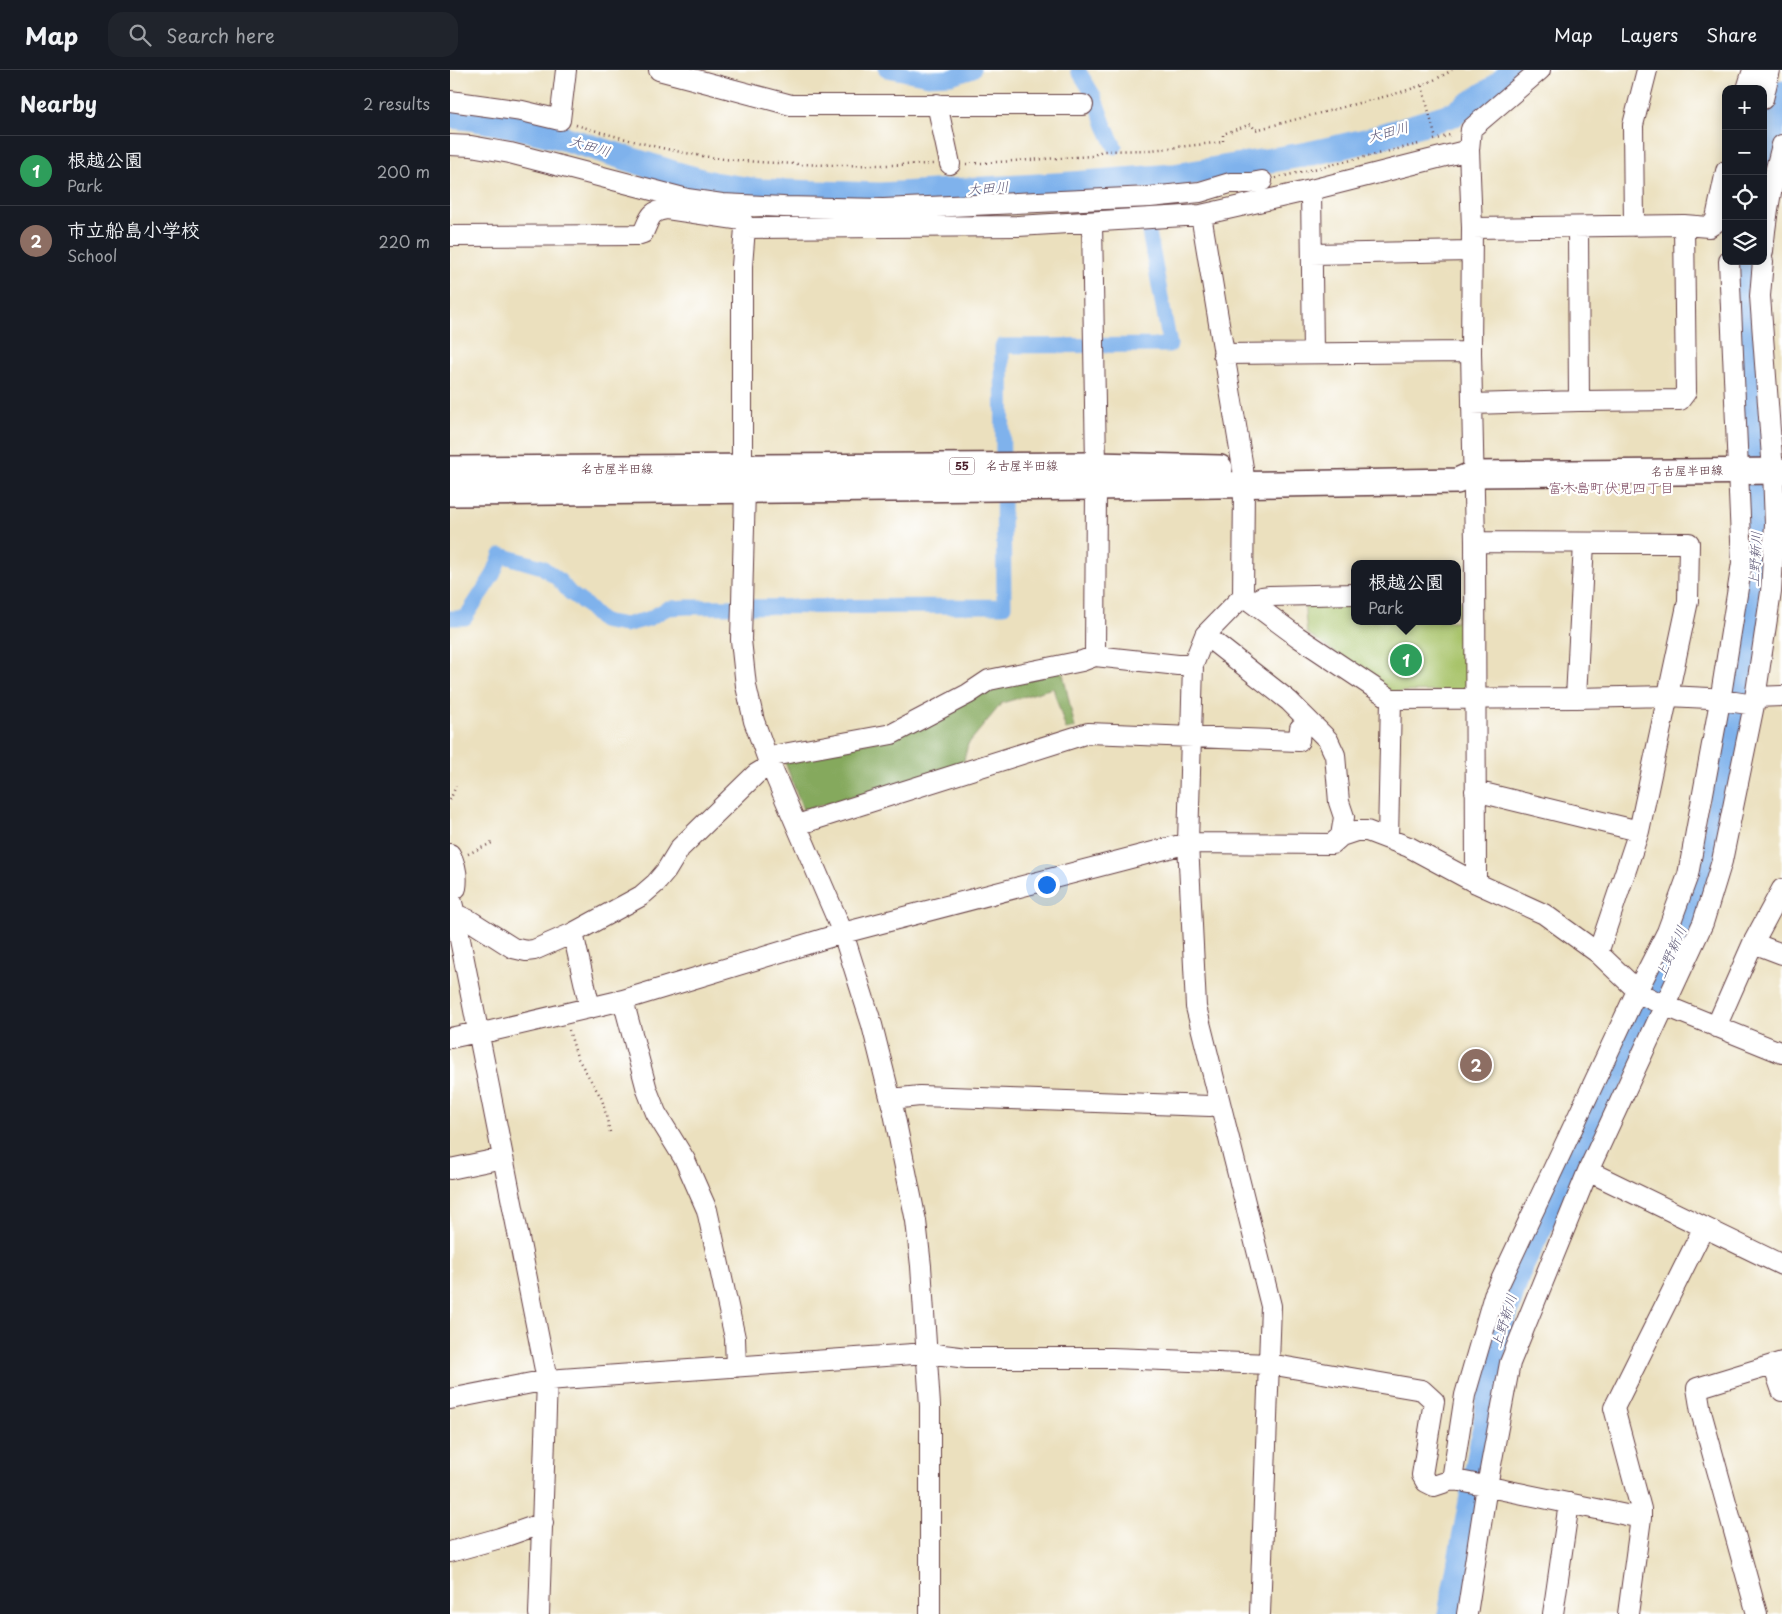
<!DOCTYPE html>
<meta charset="utf-8">
<style>
body{margin:0;font-family:"Playpen Sans","Klee One",sans-serif;background:#20242c;color:#f1f3f6}
.controls{position:absolute;right:15px;top:15px;display:grid;overflow:hidden;border-radius:10px;box-shadow:0 2px 12px #0003}
.controls button{width:45px;height:45px;display:grid;place-items:center;padding:0;border:0;border-bottom:1px solid #363941;background:#171b24;color:#f1f3f6;font:25px sans-serif}
.you{position:absolute;left:596px;top:814px;width:18px;height:18px;margin:-12px;border:4px solid #fff;border-radius:50%;background:#1a73e8;box-shadow:0 0 0 8px #1a73e833}
.badge{display:grid;place-items:center;width:32px;height:32px;border-radius:50%;background:#d1495b;color:#fff;font-size:16px;font-weight:700}
.pin{position:absolute;translate:-50% -50%;border:2px solid #fff;box-shadow:0 1px 5px #0006}
.popup{position:absolute;left:901px;top:490px;width:110px;height:65px;box-sizing:border-box;display:grid;place-content:center;border-radius:10px;background:#171b24;filter:drop-shadow(0 1px 4px #0005);font-size:16px;white-space:nowrap;color:#9ea1a6}
.popup b{font-size:19px;color:#f1f3f6}
.popup::after{content:'';position:absolute;left:50%;top:100%;margin-left:-10px;border:10px solid transparent;border-top-color:#171b24}
.list{margin:0;padding:0;list-style:none}
h2{display:flex;justify-content:space-between;align-items:center;height:65px;margin:0;padding:0 20px;font-size:21px}
h2 small{font-size:16px;font-weight:400;color:#9ea1a6}
.list li{display:grid;grid-template-columns:32px 1fr auto;gap:15px;align-items:center;box-sizing:border-box;height:70px;padding:0 20px;border-top:1px solid #363941}
.list b{display:block;font-size:19px;white-space:nowrap}
.list p{margin:0;font-size:16px;white-space:nowrap;color:#9ea1a6}
.list em{font-size:16px;font-style:normal;color:#9ea1a6}
.icon{flex:none;width:28px;height:28px;fill:none;stroke:currentColor;stroke-width:2;stroke-linecap:round;stroke-linejoin:round}
.map{position:relative;flex:none;width:1332px;height:1544px;overflow:hidden}
header{display:flex;align-items:center;gap:30px;box-sizing:border-box;height:70px;padding:0 25px;background:#171b24;border-bottom:1px solid #363941}
header strong{font-size:24px}
nav{display:flex;gap:28px;margin-inline-start:auto;font-size:18px}
.search{width:350px;height:45px;background:#20242c;display:flex;align-items:center;gap:12px;box-sizing:border-box;padding:0 18px;border-radius:15px;color:#9ea1a6;font-size:19px}
main{display:flex}
aside{flex:1;background:#171b24}
.map>svg:first-child{display:block}
.green{fill:#a7c369;stroke:#78714a}
.forest{fill:#85a95d;stroke:#686444}
.lines{fill:none;stroke-linecap:round;stroke-linejoin:round}
.canal{stroke:#7fb2ec;stroke-width:15}
.river{stroke:#7fb2ec;stroke-width:25}
.minor-casing{stroke:#623c41;stroke-width:22}
.major-casing{stroke:#623c41;stroke-width:28}
.path{stroke:#623c41;stroke-width:2.5;stroke-dasharray:1 4;stroke-linecap:butt}
.minor{stroke:#fff;stroke-width:20}
.major{stroke:#fff;stroke-width:25}
.labels{text-anchor:middle;stroke-width:4.5;stroke-linejoin:round;paint-order:stroke}
.shield{fill:#fff;stroke:#80626b;stroke-width:1}
.shield-label{font-size:11px;font-weight:bold;fill:#4a1f2b}
.street-label{font-size:12px;fill:#4a1f2b;stroke:#fff}
.water-label{font-size:14px;font-style:italic;fill:#5f5a78;stroke:#fff}
.neighbourhood-label{font-size:14px;fill:#825067;stroke:#fff}
</style>
<header>
<strong>Map</strong>
<div class="search"><svg class="icon" aria-label="search" viewBox="0 0 24 24"><circle cx="10" cy="10" r="6"/><path d="M15 15l6 6"/></svg>Search here</div>
<nav><a>Map</a><a>Layers</a><a>Share</a></nav>
</header>
<main>
<aside>
<h2>Nearby<small>2 results</small></h2>
<ul class="list">
<li><span class="badge" style="background:#2e9e5b">1</span><div><b>根越公園</b><p>Park</p></div><em>200 m</em></li>
<li><span class="badge" style="background:#8d6e63">2</span><div><b>市立船島小学校</b><p>School</p></div><em>220 m</em></li>
</ul>
</aside>
<div class="map">
<svg width="1332" height="1544" viewBox="0 0 1332 1544">
<rect width="100%" height="100%" fill="#fff"/>
<filter id="ink" filterUnits="userSpaceOnUse"><feTurbulence type="fractalNoise" baseFrequency=".02" numOctaves="2"/><feDisplacementMap in="SourceGraphic" scale="10" xChannelSelector="R" yChannelSelector="G"/><feConvolveMatrix kernelMatrix="1 2 1 2 8 2 1 2 1" color-interpolation-filters="sRGB"/></filter>
<filter id="wash" filterUnits="userSpaceOnUse"><feTurbulence type="fractalNoise" baseFrequency=".0096" numOctaves="4" result="noise"/><feDisplacementMap in="SourceGraphic" scale="20" xChannelSelector="R" yChannelSelector="G"/><feGaussianBlur stdDeviation="1.12" result="paint"/><feColorMatrix in="noise" values="0 0 0 0 0 0 0 0 0 0 0 0 0 0 0 0 0 1.4 0 .05"/><feComposite in="paint" operator="in"/></filter>
<g filter="url(#wash)">
<rect width="100%" height="100%" fill="#ebe0be"/>
<path class="green" d="M1007 528 1016 536 1018 616 1012 621 941 622 857 563 854 531 905 529V551H1007Z"/>
<path class="forest" d="M612 599 625 658 616 660 603 618 552 633 518 674 512 698 353 740 333 687 443 668 543 614Z"/>
<g class="lines">
<path class="canal" d="M436 0 478 8 501 7 523 0
M628 0 644 26 655 56 665 77
M0 548H15L43 505 51 485 92 497 108 509 120 523 135 534 152 551 175 555 198 549 218 538 238 537 554 536 552 276 720 275 699 162"/>
<path class="river" d="M0 46 20 48 68 57 110 67 220 102 263 114 310 121 430 125 622 114 723 106 858 84 915 71 1004 44 1043 19 1065 0
M1313 90 1332 23
M1000 1544 1035 1356 1044 1281 1068 1203 1193 945 1242 840 1259 795 1279 688 1301 553 1308 475 1306 416 1294 220 1296 191"/>
</g>
</g>
<g filter="url(#ink)">
<g class="lines">
<g class="minor-casing">
<path id="minor" d="M209 0 341 35H633
M1297 19 1303 0
M1313 29 1320 0
M0 31 72 41 110 50 116 0
M487 34 500 94
M0 75 21 76 60 83 237 129 272 134 334 137 433 139 700 127 750 122 780 113H801L812 111
M861 120 863 283
M642 152 646 395
M1184 156 1183 55 1197 0
M1128 157 1129 331
M295 158 568 156 751 145 861 120 1019 80
M1022 158 1234 155 1259 157 1265 153 1276 101
M0 166 187 165 193 163C200 149 199 141 217 139L292 150 295 158 292 196V398L295 419 291 570 296 616 304 651 317 687 393 863 422 955 444 1043 466 1151 471 1196 480 1336V1544
M1313 181C1316 144 1322 111 1332 75
M862 184 1021 181
M773 284 1021 282
M1022 334 1129 331 1230 330 1236 322 1234 155
M1025 472 1239 473 1238 531 1189 761 1148 883
M793 526 848 567 941 629 938 769
M802 532 812 527 820 526 905 524
M755 565 839 631 878 670 885 685 889 732 894 747 891 766
M645 586 646 417
M743 595 738 773 746 937 821 1236 810 1544
M1305 627 1332 626
M1126 628 1134 473
M941 629 1126 628 1218 626 1259 628 1304 635 1321 522 1325 454 1323 401 1310 226 1313 191
M317 687 442 664 518 624 539 610 632 591 645 586 728 595H743L755 565 793 526 794 414 793 398 751 145
M1025 721 1189 761
M347 755 638 663 849 671 850 658
M0 784C6 795 8 805 6 818L0 823
M1026 813 1025 472 1021 282 1022 158 1019 80 1021 59 1090 0
M0 825 5 844 19 850 63 878 76 881 84 880 123 863 191 826 206 813 216 801 230 778 306 704 321 695
M5 844 97 1310 89 1544
M123 863 140 938
M1303 873 1332 884
M173 930 197 1020 206 1043 235 1090 257 1140 285 1268 286 1297
M1266 957 1303 873 1332 819
M0 968 28 962 41 961 173 930 393 863 738 773 882 774 891 766 906 761H917L959 777 1026 813 1094 844 1148 883 1191 924 1211 934 1332 983
M441 1029 470 1026 760 1036 770 1034
M0 1099 53 1088
M1138 1101 1332 1195
M1323 1295 1332 1321
M0 1329 97 1310 477 1283 517 1288H662L819 1294 972 1320 984 1331 972 1405 976 1412 984 1416 1002 1410 1010 1411 1191 1448 1178 1544
M1002 1410 1015 1325 1044 1225 1187 921 1217 862 1238 805 1270 631 1292 493 1279 191
M1191 1448V1439L1164 1338 1254 1157
M0 1482 50 1468 93 1453
M1017 1544 1037 1416 1060 1293 1138 1101 1253 853 1272 791 1304 635
M1103 1544 1119 1433
M1307 1544 1251 1342 1247 1318 1332 1292"/>
</g>
<g class="major-casing">
<path id="major" d="M0 399 646 395 770 398
M0 423 646 417 1007 411 1023 404 1332 401"/>
</g>
<path class="path" d="M972 16 986 69
M126 55C174 69 224 83 274 89 343 96 414 96 483 94
M984 70 1003 64
M516 94 642 86 652 81 701 80 773 72V64L801 54 805 60C840 51 874 42 909 33 941 25 974 18 1002 0
M826 108 969 74
M0 730 6 716
M18 784 44 772
M119 960 127 987 152 1029 160 1062"/>
<use href="#minor" class="minor"/>
<use href="#major" class="major"/>
</g>
</g>
<g class="labels">
<rect class="shield" x="499.5" y="387.5" width="25" height="17" rx="4"/>
<g class="shield-label">
<text x="512" y="400">55</text>
</g>
<g class="street-label">
<text x="572" y="400">名古屋半田線</text>
<text x="167" y="403">名古屋半田線</text>
<text transform="translate(1237 401) rotate(-1)" y="4">名古屋半田線</text>
</g>
<g class="water-label">
<text transform="translate(938 62) rotate(-15)" y="5">大田川</text>
<text transform="translate(140 76) rotate(17)" y="5">大田川</text>
<text transform="translate(538 118) rotate(-4)" y="5">大田川</text>
<text transform="translate(1305 489) rotate(-87)" y="5">上野新川</text>
<text transform="translate(1221 882) rotate(-66)" y="5">上野新川</text>
<text transform="translate(1054 1251) rotate(-73)" y="5">上野新川</text>
</g>
<g class="neighbourhood-label">
<text x="1161" y="423">富木島町伏見四丁目</text>
</g>
</g>
</svg>
<div class="controls">
<button>+</button>
<button>−</button>
<button><svg class="icon" aria-label="locate" viewBox="0 0 24 24"><circle cx="12" cy="12" r="6"/><path d="M12 2v4M12 18v4M2 12h4M18 12h4"/></svg></button>
<button><svg class="icon" aria-label="layers" viewBox="0 0 24 24"><path d="M12 4l9 5-9 5-9-5zM3 14l9 5 9-5"/></svg></button>
</div>
<div class="you"></div>
<div class="pin badge" style="left:956px;top:590px;background:#2e9e5b">1</div>
<div class="popup"><b>根越公園</b>Park</div>
<div class="pin badge" style="left:1026px;top:995px;background:#8d6e63">2</div>
</div>
</main>
